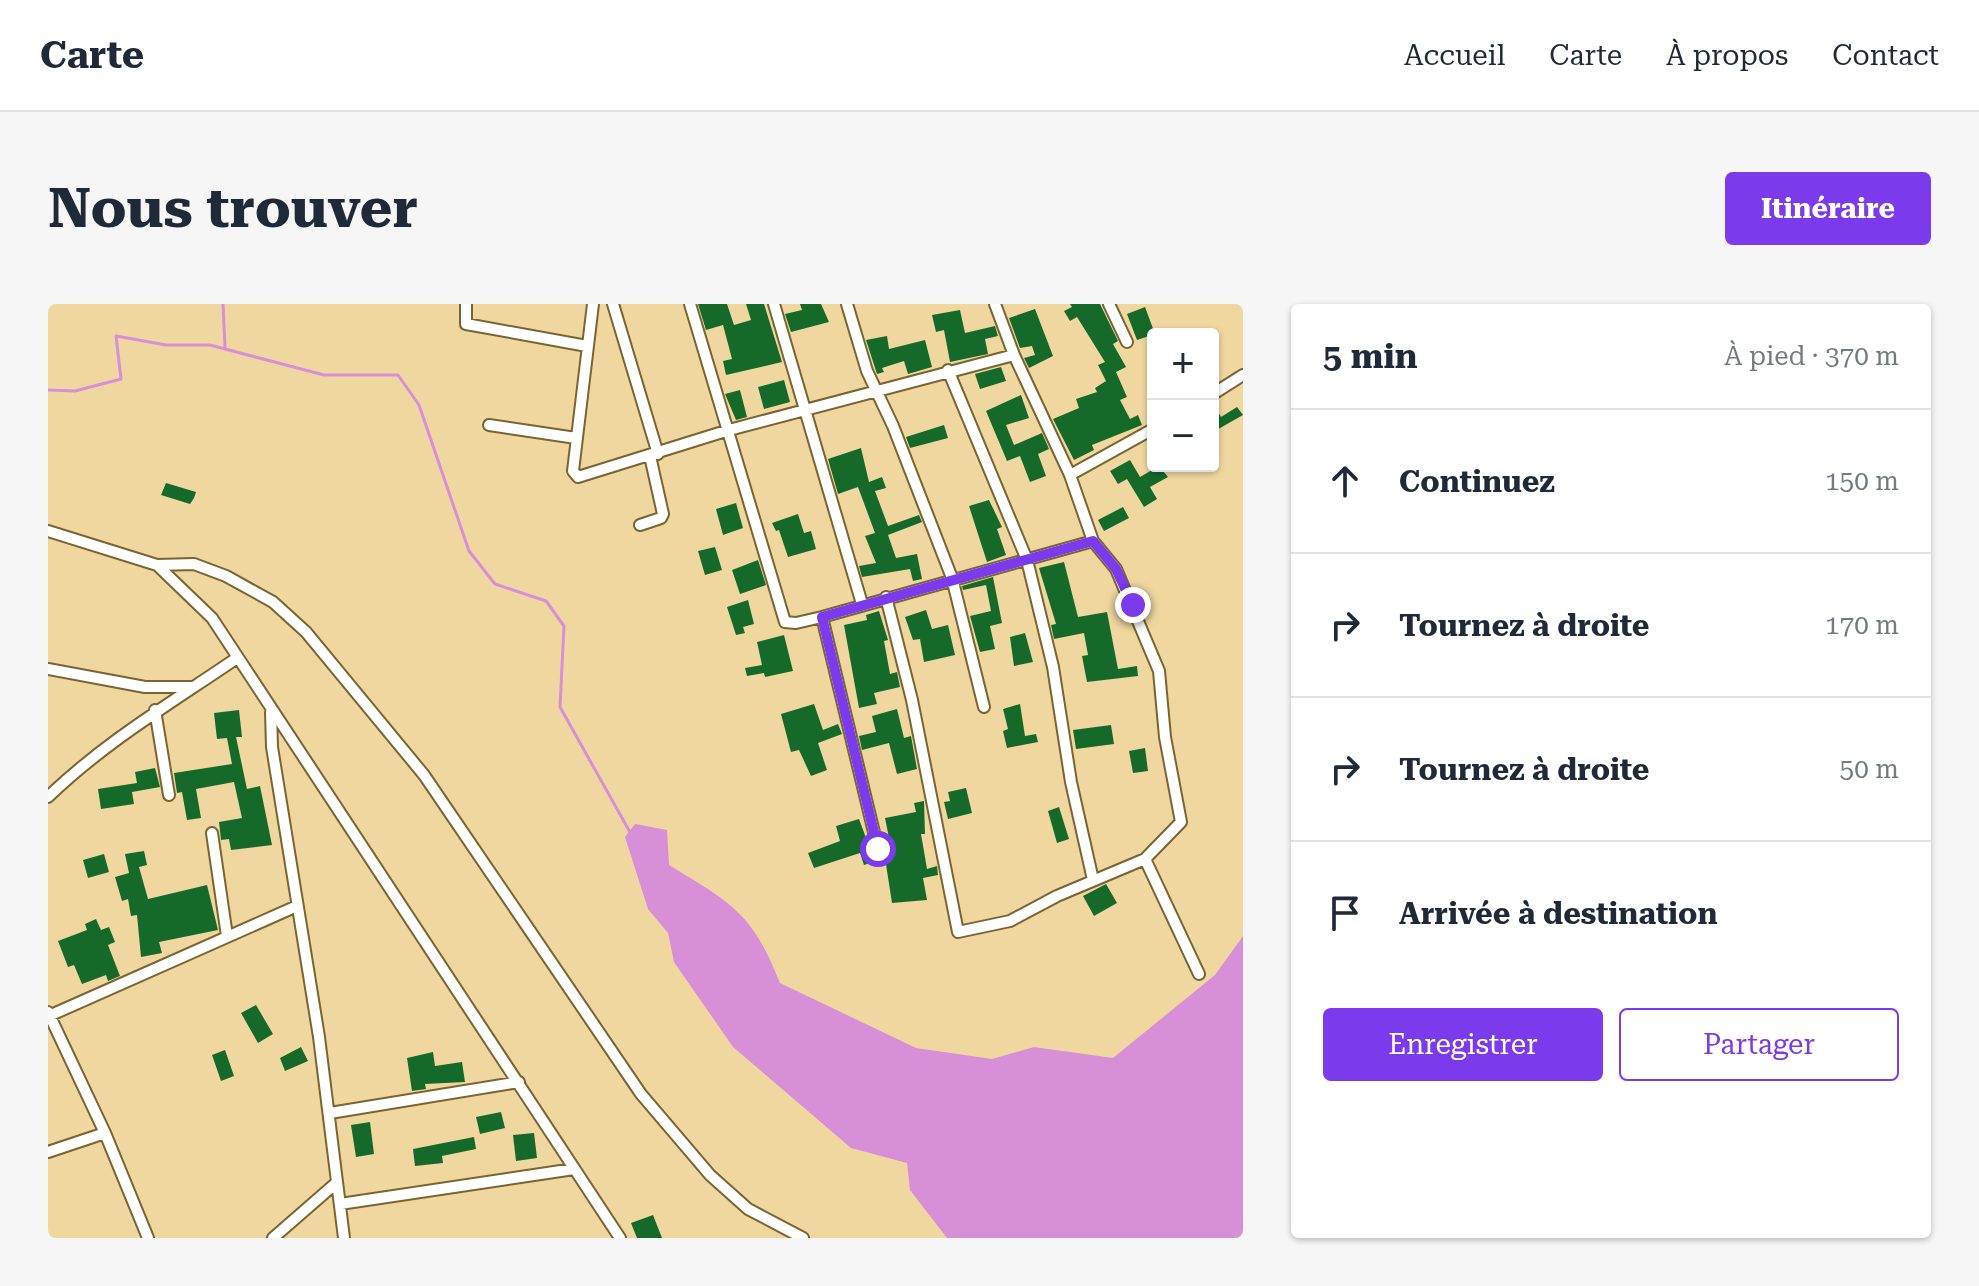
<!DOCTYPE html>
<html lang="fr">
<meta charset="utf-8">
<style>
body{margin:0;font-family:"Roboto Serif",serif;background:#f6f6f7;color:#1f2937}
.controls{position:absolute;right:24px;top:24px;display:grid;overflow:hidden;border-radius:8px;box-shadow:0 2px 6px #0004}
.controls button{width:72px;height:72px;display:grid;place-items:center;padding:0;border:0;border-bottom:2px solid #e0e1e3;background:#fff;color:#1f2937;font:40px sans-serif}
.stop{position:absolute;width:24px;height:24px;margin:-18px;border:6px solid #7c3aed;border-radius:50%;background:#fff}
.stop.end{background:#7c3aed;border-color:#fff;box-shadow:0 2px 8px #0008}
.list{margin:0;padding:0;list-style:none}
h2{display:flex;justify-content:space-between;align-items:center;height:104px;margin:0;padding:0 32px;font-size:34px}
h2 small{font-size:26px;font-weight:400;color:#747a83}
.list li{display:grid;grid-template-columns:52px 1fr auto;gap:24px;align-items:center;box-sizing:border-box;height:144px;padding:0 32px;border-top:2px solid #e0e1e3}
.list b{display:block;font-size:30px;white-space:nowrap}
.list em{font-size:26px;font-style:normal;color:#747a83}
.actions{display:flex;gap:16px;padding:24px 32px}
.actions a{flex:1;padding:18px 0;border:2px solid #7c3aed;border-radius:8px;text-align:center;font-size:28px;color:#7c3aed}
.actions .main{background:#7c3aed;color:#fff}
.icon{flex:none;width:44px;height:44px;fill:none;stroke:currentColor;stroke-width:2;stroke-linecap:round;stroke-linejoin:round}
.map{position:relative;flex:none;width:1195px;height:934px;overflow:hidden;border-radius:8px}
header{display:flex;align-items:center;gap:48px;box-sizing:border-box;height:112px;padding:0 40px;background:#fff;border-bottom:2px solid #e0e1e3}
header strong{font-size:38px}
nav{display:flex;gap:44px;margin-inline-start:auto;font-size:28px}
.intro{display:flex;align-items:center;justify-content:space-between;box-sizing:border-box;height:192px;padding:0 48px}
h1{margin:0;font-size:56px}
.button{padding:20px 36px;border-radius:8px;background:#7c3aed;color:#fff;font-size:28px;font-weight:700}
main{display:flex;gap:48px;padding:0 48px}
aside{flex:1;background:#fff;border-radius:8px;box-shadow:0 2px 6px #0004}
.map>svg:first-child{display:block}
.water{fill:#d78fd7}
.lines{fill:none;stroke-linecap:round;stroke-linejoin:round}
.stream{stroke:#d78fd7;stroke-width:3}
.building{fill:#166a29}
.minor-casing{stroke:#7a642f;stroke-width:14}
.minor{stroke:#fff;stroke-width:10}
.route{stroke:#7c3aed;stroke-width:10}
</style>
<header>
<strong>Carte</strong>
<nav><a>Accueil</a><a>Carte</a><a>À propos</a><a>Contact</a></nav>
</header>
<div class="intro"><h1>Nous trouver</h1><a class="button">Itinéraire</a></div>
<main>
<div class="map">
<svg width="1195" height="934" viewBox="0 0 1195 934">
<rect width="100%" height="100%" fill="#f0d7a0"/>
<path class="water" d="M587 520 619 526 621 561C683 599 704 608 732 679L868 744 944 755 986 743 1065 754 1167 671 1195 632V934H899L862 886 859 859 803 844 685 743 626 658 620 629 600 605 577 533Z"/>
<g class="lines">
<path class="stream" d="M175 0 177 44
M0 86 27 87 73 75 68 32 118 41H162L276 71H350L371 101 421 247 447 280 498 297 516 322 512 403 583 530"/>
</g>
<path class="building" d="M650 0H679L686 21 703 16 698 0H716L734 58 678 71 675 57 684 55 675 21 658 26Z
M752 0H773L781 18 743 28 737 10 754 6Z
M1022 0H1052L1070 37 1065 40 1078 63 1068 68 1079 93 1072 96 1082 115 1090 111 1094 121 1044 141 1046 146 1026 156 1005 115 1031 104 1028 95 1049 88 1047 84 1058 77 1050 61 1057 58 1029 13 1022 17 1016 7 1024 3Z
M1097 3 1107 30 1089 36 1079 10Z
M987 5 1005 52 981 64 976 54 987 51 984 42 972 44 961 14Z
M912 6 917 29 947 22 950 32 937 35 940 50 902 58 896 26 888 28 884 11Z
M839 32 841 45 877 36 884 63 860 70 856 57 834 64 836 68 829 70 818 36Z
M953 63 958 77 932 85 927 70Z
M736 76 742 98 716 105 710 83Z
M692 86 699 113 688 116 677 90Z
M973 91 981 114 958 121 966 141 994 129 1001 145 990 150 998 172 982 178 972 152 959 157 938 107Z
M1165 99 1173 113 1189 103 1195 111 1165 128Z
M896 121 900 134 862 144 858 133Z
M813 144 821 178 834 173 838 184 827 187 840 222 871 211 874 218 840 231 848 254 869 250 874 275 865 277 862 265 814 273 811 262 828 259 817 232 827 229 810 183 790 190 780 155Z
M1082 156 1092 173 1111 162 1120 173 1102 183 1109 195 1096 203 1079 175 1070 180 1062 167Z
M118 179 148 188 146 194 142 200 113 191Z
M941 196 954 223 949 225 958 251 939 258 921 202Z
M688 199 695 224 675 231 668 205Z
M1075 203 1081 214 1056 227 1050 216Z
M750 210 756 229 763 227 768 245 740 253 731 226 728 227 724 219Z
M667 243 674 266 657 271 650 247Z
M710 256 718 281 692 290 684 266Z
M1016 258 1030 313 1059 308 1070 365 1089 362 1090 372 1039 378 1034 352 1040 351 1036 329 1006 335 1003 321 1008 320 991 264Z
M945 273 954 319 942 322 947 345 932 348 922 312 943 307 938 281 915 286 914 282Z
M700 296 706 320 695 323 697 329 688 331 679 303Z
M878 306 884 325 900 321 907 351 876 358 872 335 865 336 857 313Z
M831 307 840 336 836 337 842 370 849 368 852 383 826 389 829 400 811 404 796 321 819 316 818 311Z
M977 329 985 358 966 362 962 333Z
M736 331 745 367 717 373 716 369 699 372 697 364 714 361 709 338Z
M766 400 775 426 790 420 794 430 770 439 779 466 763 472 751 446 743 448 733 410Z
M972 400 977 432 988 430 990 438 959 444 955 427 960 425 955 405Z
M849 405 856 434 863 432 869 465 849 470 841 439 814 446 811 432 828 428 824 412Z
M191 406 194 433H188L199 485 212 482 224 541 183 546 181 535 173 536 171 518 194 514 186 478 148 485 153 514 139 516 134 488 129 489 126 469 184 460 179 434 169 435 166 409Z
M1063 421 1066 440 1028 445 1025 426Z
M1097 444 1100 467 1085 469 1081 447Z
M107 464 112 483 84 488 86 500 53 505 50 485 89 479 87 468Z
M918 484 924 509 900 515 896 498 902 497 900 488Z
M876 497 877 530H873L879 565 889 562 890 571 875 574 879 596 844 599 837 554 816 561 812 549 766 564 760 549 792 537 788 522 811 515 824 550 833 552 842 539 837 514 868 508 866 499Z
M1011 503 1021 535 1009 539 1000 507Z
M96 547 99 561 91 563 100 595 159 581 170 626 111 638 114 649 93 653 89 611 83 612 80 595 74 597 67 573 81 569 77 550Z
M56 550 61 568 40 574 35 556Z
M1058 580 1069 599 1046 612 1035 592Z
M48 615 53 626 61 623 67 638 60 641 72 672 60 677 58 671 34 680 26 661 20 663 10 637 39 626 37 620Z
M208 701 225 730 210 739 193 709Z
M253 743 260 757 237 767 232 754Z
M177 746 186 772 173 777 164 751Z
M385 748 387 762 414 758 417 778 377 780 378 785 364 787 359 754Z
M453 808 457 824 432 830 428 813Z
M322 818 326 850 308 853 303 821Z
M486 829 489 854 468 857 465 831Z
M426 833 428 845 394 852 395 859 367 862 365 845Z
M605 911 614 934H589L583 919Z"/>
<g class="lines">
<g class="minor-casing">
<path id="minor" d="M418 0V20L539 42
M545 0 525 167 530 173 681 126 966 51
M565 0 610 150
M642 0 737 318 748 319 774 313 1045 237
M726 0 814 300
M799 0 819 67 845 122 904 274 936 403
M947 0 966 51 1022 171 1045 237 1068 265 1111 367 1117 433 1133 518 1097 555
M1061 0 1079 38
M900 66 979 256 1005 363 1023 478 1045 576
M1165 90 1195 71
M441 121 528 134
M1022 171 1105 125
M592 221 613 214 615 210 602 152
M0 227 109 261 164 314 572 934
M109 261 146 260 178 272 225 298 258 328 376 471 593 790 662 871 700 905 755 934
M838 293 864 396 910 628 962 617 1009 592 1097 555 1151 670
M774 313 830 545
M0 365 97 383H143
M107 406 121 491
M223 408 224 443 271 733 296 934
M0 493C57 438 123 399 189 354
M164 529 179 632
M0 708 57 829 100 934
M3 711 249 602
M282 809 471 778
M0 848 57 829
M292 900 526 865
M225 934 287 880"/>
</g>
<use href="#minor" class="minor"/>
</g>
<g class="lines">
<path class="route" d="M830 545 774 313 1045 237 1068 265 1085 301"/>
</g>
</svg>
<div class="controls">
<button>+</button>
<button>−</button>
</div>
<div class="stop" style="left:830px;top:545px"></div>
<div class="stop end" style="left:1085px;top:301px"></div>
</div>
<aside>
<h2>5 min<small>À pied · 370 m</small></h2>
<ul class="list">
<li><svg class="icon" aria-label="ahead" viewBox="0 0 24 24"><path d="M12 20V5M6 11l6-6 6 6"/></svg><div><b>Continuez</b></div><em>150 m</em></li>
<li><svg class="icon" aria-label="right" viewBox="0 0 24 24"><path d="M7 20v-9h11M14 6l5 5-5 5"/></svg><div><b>Tournez à droite</b></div><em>170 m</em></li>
<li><svg class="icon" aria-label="right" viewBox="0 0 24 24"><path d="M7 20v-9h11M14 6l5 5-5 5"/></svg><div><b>Tournez à droite</b></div><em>50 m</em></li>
<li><svg class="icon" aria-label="arrive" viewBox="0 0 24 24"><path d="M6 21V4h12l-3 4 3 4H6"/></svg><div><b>Arrivée à destination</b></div></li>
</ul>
<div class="actions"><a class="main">Enregistrer</a><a>Partager</a></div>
</aside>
</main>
